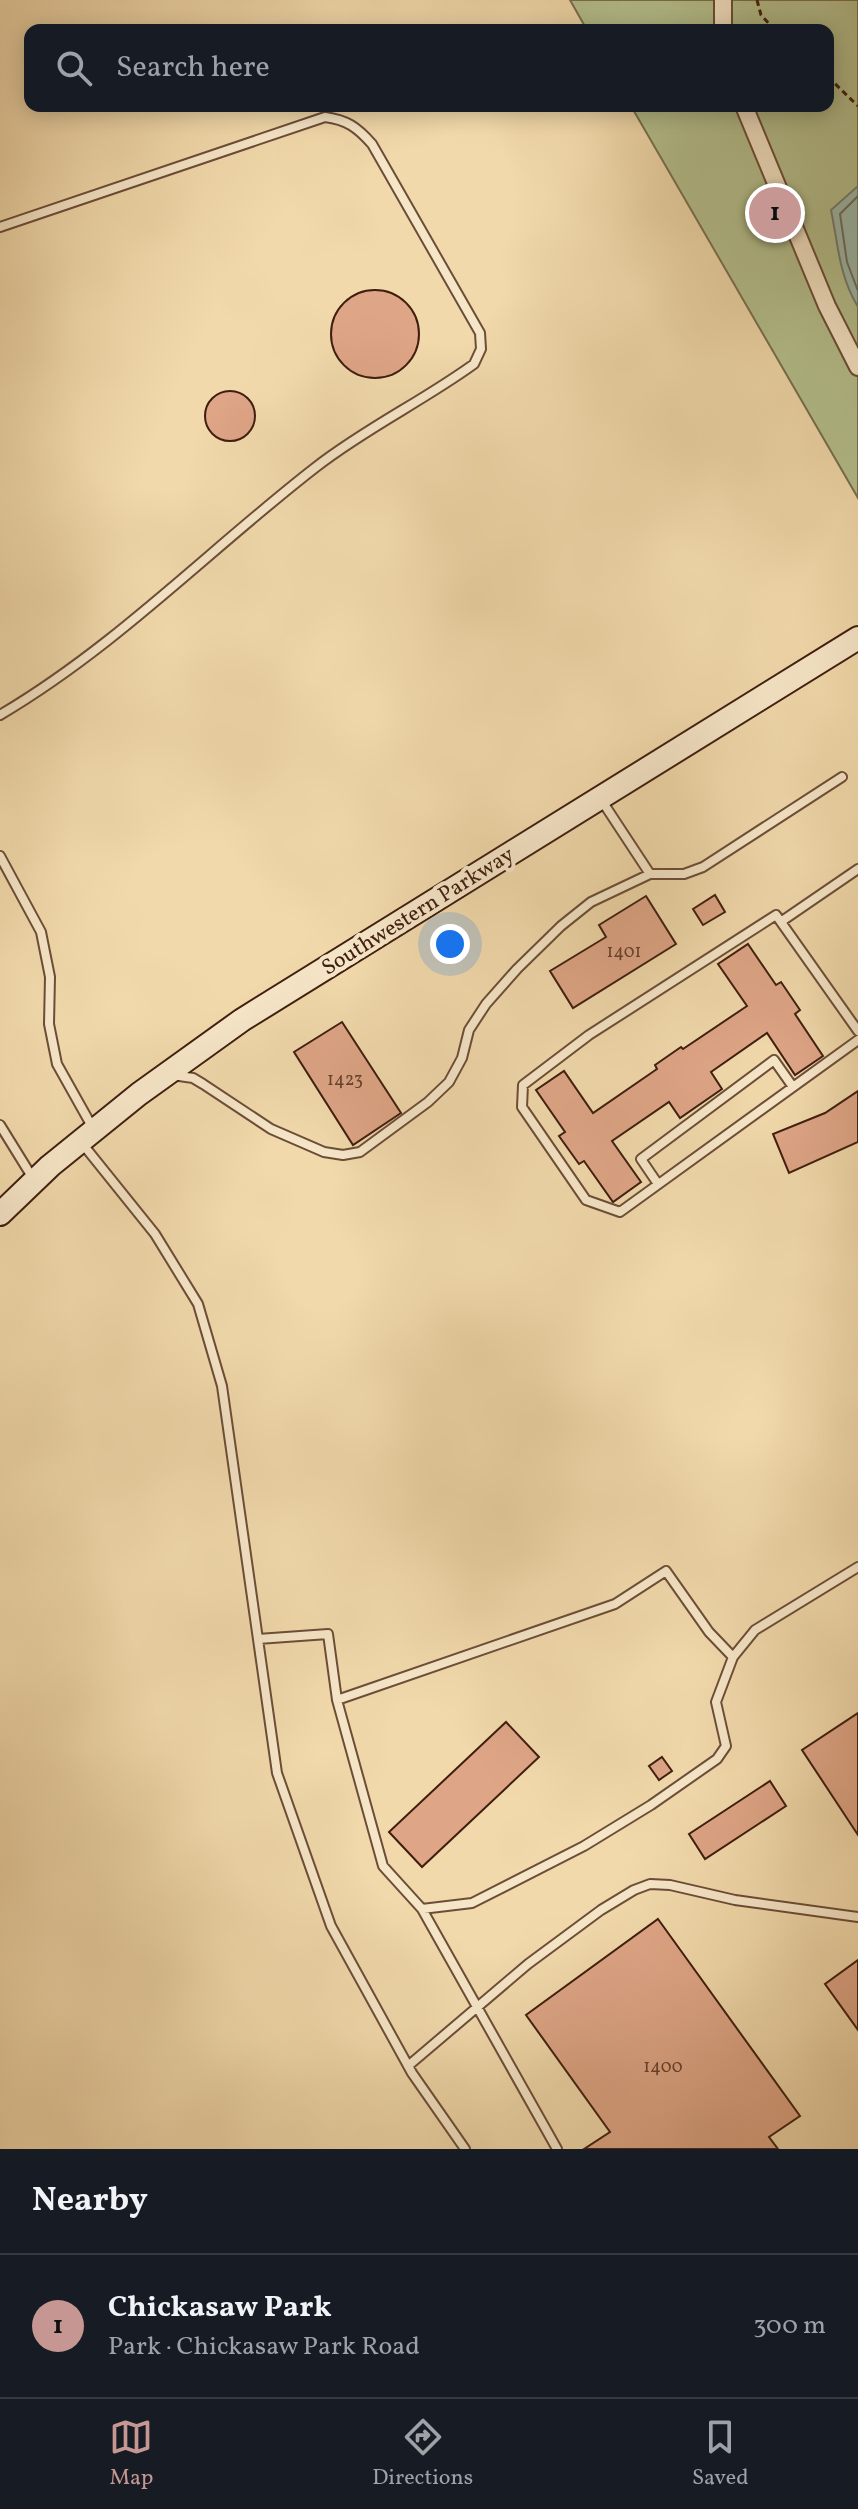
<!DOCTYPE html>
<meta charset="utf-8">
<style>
body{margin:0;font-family:Vollkorn,serif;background:#20242c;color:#f1f3f6}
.you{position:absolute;left:450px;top:944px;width:28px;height:28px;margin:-20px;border:6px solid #fff;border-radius:50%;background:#1a73e8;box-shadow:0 0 0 12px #1a73e833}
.badge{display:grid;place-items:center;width:52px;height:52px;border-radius:50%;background:#c59692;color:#111;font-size:26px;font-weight:700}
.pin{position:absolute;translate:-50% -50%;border:4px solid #fff;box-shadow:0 2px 8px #0006}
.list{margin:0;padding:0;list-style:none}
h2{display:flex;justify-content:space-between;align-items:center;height:104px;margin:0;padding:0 32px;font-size:34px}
h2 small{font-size:26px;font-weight:400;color:#9ea1a6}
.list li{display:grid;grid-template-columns:52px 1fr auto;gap:24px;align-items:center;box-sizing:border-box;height:144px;padding:0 32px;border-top:2px solid #363941}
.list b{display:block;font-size:30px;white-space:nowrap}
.list p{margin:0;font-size:26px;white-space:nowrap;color:#9ea1a6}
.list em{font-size:26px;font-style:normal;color:#9ea1a6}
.icon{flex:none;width:44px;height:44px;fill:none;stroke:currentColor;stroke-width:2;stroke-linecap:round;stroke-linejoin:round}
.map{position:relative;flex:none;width:858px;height:2149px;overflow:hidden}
.search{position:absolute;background:#171b24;box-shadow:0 4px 20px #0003;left:24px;right:24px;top:24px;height:88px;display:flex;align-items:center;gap:20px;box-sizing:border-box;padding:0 28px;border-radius:16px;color:#9ea1a6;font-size:30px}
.sheet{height:248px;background:#171b24}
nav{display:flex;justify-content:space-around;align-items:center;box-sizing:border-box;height:112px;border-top:2px solid #363941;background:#171b24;font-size:22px;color:#9ea1a6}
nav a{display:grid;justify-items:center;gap:4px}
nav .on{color:#c59692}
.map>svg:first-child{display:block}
.green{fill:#b4c08e;stroke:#7a6f4f;stroke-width:2}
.water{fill:#9bbaac;stroke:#767c6e;stroke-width:2}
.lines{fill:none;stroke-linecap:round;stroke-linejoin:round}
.shore{stroke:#6d6c5e;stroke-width:2}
.building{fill:#dea586;stroke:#3f1e10;stroke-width:2}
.lane-casing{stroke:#6c4d37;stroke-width:12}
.street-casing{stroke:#6c4d37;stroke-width:20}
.secondary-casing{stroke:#3f1e10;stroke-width:26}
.path{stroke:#3f1e10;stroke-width:3;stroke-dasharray:6 4;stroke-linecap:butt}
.lane{stroke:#f6e6c8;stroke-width:8}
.street{stroke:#f6e6c8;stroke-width:16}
.secondary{stroke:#f6e6c8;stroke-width:22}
.labels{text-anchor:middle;stroke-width:8;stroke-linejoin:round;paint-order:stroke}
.number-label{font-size:18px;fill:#67402e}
.street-label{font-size:22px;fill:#3f1e10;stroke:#f6e6c8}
</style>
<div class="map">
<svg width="858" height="2149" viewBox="0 0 858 2149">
<rect width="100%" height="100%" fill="#f1d9ab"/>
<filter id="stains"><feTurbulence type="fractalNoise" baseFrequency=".0025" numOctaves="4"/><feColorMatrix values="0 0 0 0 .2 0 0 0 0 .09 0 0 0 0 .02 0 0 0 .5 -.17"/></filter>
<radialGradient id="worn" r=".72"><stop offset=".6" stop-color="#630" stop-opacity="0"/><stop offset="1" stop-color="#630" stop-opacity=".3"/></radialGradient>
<path class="green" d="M570 0H858V498L631 106H828V30H587Z"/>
<path class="water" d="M858 186V307C839 276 838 244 831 210Z"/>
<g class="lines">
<path class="shore" d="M858 196 840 214 847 262 858 291"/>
</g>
<path class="building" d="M331 334a44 44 0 1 1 88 0a44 44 0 1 1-88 0Z
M205 416a25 25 0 1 1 50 0a25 25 0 1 1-50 0Z
M715 895 725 912 703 925 693 909Z
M646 896 676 944 573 1008 550 971 606 937 599 925Z
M748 944 776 985 781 982 800 1010 795 1014 823 1056 795 1075 767 1033 711 1072 722 1089 680 1118 669 1102 612 1141 641 1182 613 1202 584 1161 579 1164 559 1136 565 1132 536 1090 564 1071 593 1113 657 1069 655 1065 681 1047 683 1049 747 1006 718 964Z
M342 1022 401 1113 353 1145 294 1052Z
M858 1091V1142L789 1173 773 1134 825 1113Z
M858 1713V1835L802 1750Z
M506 1722 539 1757 422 1867 389 1832Z
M662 1757 672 1771 659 1780 649 1766Z
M770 1781 786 1806 705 1859 689 1834Z
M658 1919 800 2116 769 2137 778 2149H584L610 2132 526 2015Z
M858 1960V2030L825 1984Z"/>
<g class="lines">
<g class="lane-casing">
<path id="lane" d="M0 227 325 117C347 120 357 127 372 144L480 333 481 349 474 364C423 401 366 428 316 467 210 549 117 646 0 715
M602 801 650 874
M0 856 41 932 50 977 49 1024 57 1064 94 1130
M782 921 858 869
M858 1031 776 915 589 1035 523 1085 522 1107 586 1200 620 1212 858 1040
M172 1075 193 1078 203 1084 271 1129 324 1152 343 1155 360 1152 428 1102 449 1082 462 1058 469 1030 486 1004 517 969 561 926 591 902 650 874H684L703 867 842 777
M0 1125 34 1180
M81 1142 155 1234 198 1304 222 1386 277 1773 331 1926 412 2073 465 2149
M658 1184 641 1159 774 1060 793 1087
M258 1639 328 1634 337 1700 615 1604 666 1571 709 1632 733 1657
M337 1700 383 1866 422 1909 472 1903 584 1846 651 1805 717 1759 726 1746 716 1702 733 1657 755 1630 858 1567
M422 1909 557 2149
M408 2066 528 1964 601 1910 634 1890 650 1884 670 1885 735 1900 858 1917"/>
</g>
<g class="street-casing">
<path id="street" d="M723 30V0
M744 106 827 306 858 367"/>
</g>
<g class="secondary-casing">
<path id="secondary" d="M0 1214 50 1166 139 1094 242 1020 858 638"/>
</g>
<path class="path" d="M757 0 761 15 775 30
M828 77 858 106"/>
<use href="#lane" class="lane"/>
<use href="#street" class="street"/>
<use href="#secondary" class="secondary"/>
</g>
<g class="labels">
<g class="number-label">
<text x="624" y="957">1401</text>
<text x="345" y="1085">1423</text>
<text x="663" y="2072">1400</text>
</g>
<g class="street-label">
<text transform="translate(417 910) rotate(-32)" y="8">Southwestern Parkway</text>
</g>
</g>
<rect width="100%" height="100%" filter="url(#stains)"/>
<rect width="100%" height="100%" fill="url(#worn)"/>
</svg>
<div class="you"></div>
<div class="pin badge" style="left:775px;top:213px">1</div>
<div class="search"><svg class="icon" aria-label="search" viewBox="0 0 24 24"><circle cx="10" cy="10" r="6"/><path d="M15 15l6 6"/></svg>Search here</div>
</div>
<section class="sheet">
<h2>Nearby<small></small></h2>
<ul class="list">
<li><span class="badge">1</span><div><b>Chickasaw Park</b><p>Park · Chickasaw Park Road</p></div><em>300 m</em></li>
</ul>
</section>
<nav>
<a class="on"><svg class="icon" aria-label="map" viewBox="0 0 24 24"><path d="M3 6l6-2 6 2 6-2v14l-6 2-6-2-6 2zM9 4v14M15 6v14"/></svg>Map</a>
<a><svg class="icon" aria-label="directions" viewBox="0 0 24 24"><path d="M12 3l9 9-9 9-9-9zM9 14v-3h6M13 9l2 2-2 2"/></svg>Directions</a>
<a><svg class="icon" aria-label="saved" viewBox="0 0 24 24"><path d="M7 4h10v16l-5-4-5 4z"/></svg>Saved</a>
</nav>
